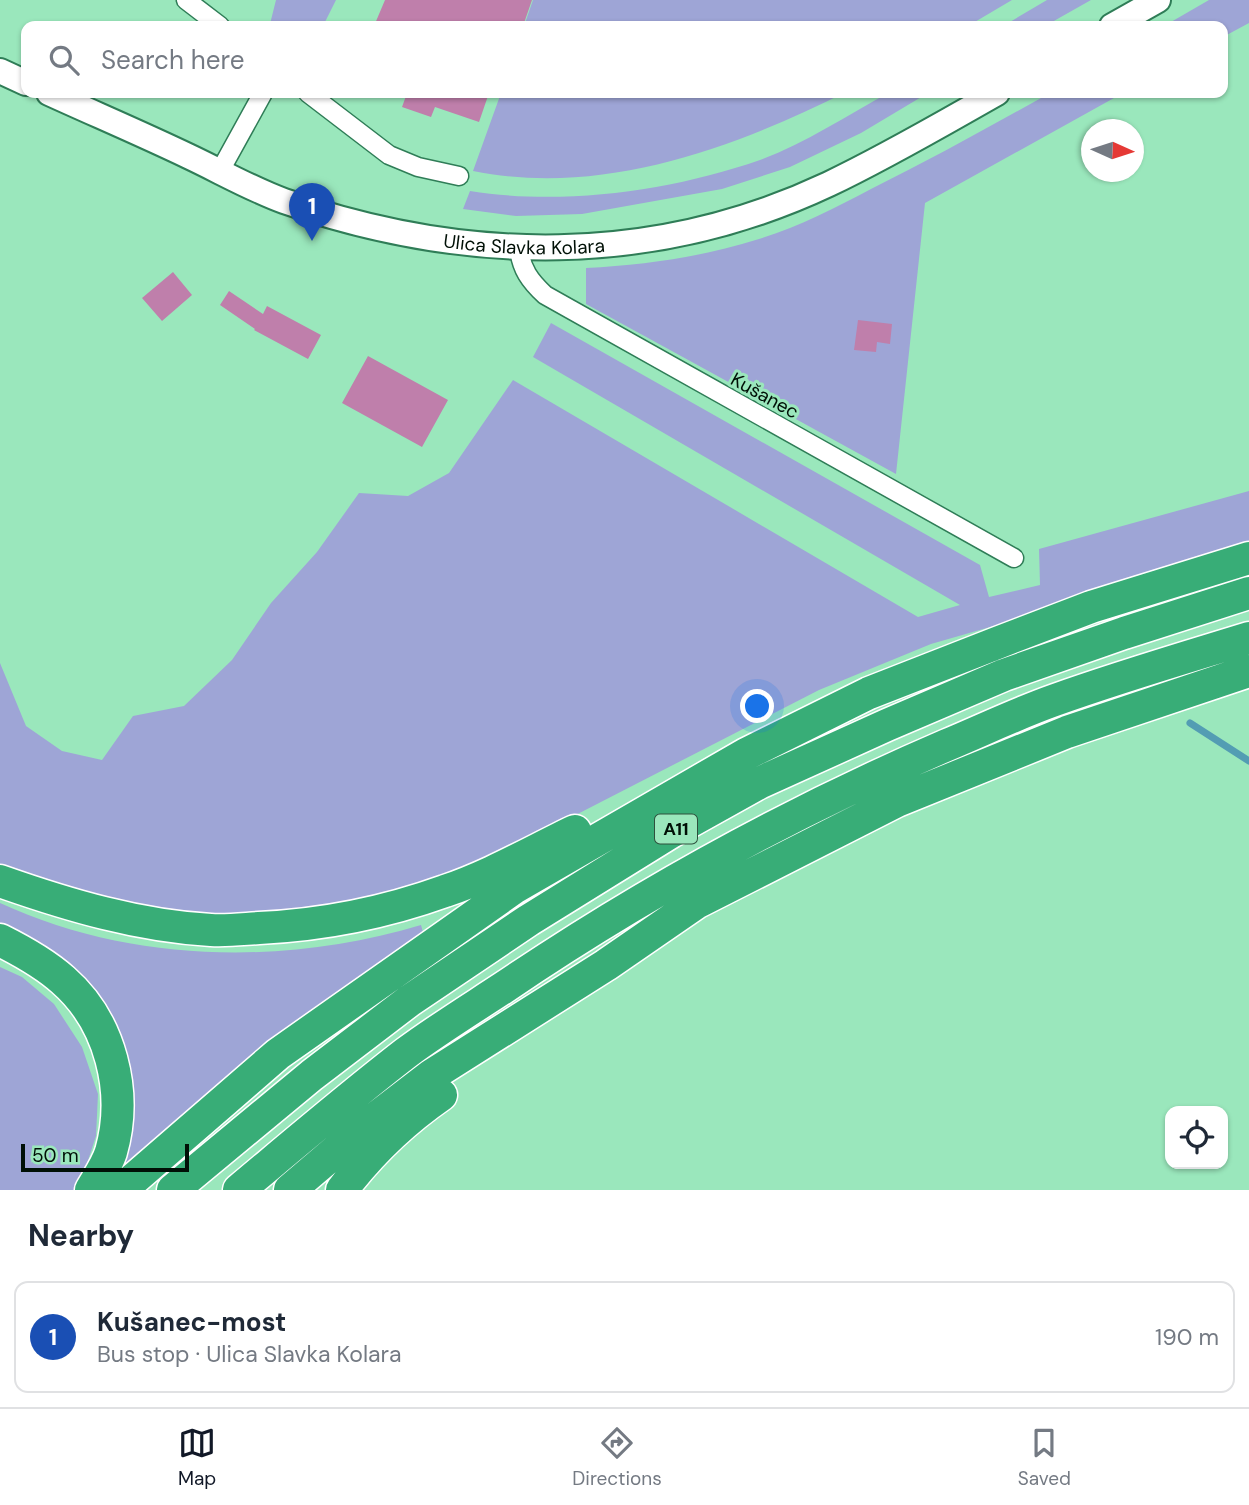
<!DOCTYPE html>
<meta charset="utf-8">
<style>
body{margin:0;font-family:"DM Sans",sans-serif;background:#f2f2f3;color:#1f2937}
.controls{position:absolute;right:21px;bottom:21px;display:grid;overflow:hidden;border-radius:14px;box-shadow:0 2px 5px #0004}
.controls button{width:63px;height:63px;display:grid;place-items:center;padding:0;border:0;border-bottom:2px solid #e0e1e3;background:#fff;color:#1f2937;font:35px sans-serif}
.compass{position:absolute;left:1081px;top:119px;width:63px;height:63px;border-radius:50%;background:#fff;box-shadow:0 2px 5px #0004;rotate:93deg}
.scale{position:absolute;left:21px;bottom:18px;width:168px;box-sizing:border-box;padding-left:7px;border:4px solid #001006;border-top:0;font-size:19px;line-height:24px;white-space:nowrap;color:#001006;-webkit-text-stroke:5px #9ae7bc;paint-order:stroke}
.you{position:absolute;left:758px;top:707px;width:24px;height:24px;margin:-18px;border:5px solid #fff;border-radius:50%;background:#1a73e8;box-shadow:0 0 0 10px #1a73e833}
.badge{display:grid;place-items:center;width:46px;height:46px;border-radius:50%;background:#111827;color:#fff;font-size:23px;font-weight:700}
.pin{position:absolute;translate:-50% -58px;filter:drop-shadow(0 2px 4px #0008)}
.pin::after{content:'';position:absolute;top:37px;width:24px;height:21px;background:inherit;clip-path:polygon(0 0,100% 0,50% 100%)}
.list{margin:0;padding:0;list-style:none}
h2{display:flex;justify-content:space-between;align-items:center;height:91px;margin:0;padding:0 28px;font-size:30px}
h2 small{font-size:23px;font-weight:400;color:#747a83}
.list li{display:grid;grid-template-columns:46px 1fr auto;gap:21px;align-items:center;box-sizing:border-box;height:112px;margin:0 14px 14px;padding:0 14px;border:2px solid #e0e1e3;border-radius:14px}
.list b{display:block;font-size:26px;white-space:nowrap}
.list p{margin:0;font-size:23px;white-space:nowrap;color:#747a83}
.list em{font-size:23px;font-style:normal;color:#747a83}
.icon{flex:none;width:38px;height:38px;fill:none;stroke:currentColor;stroke-width:2;stroke-linecap:round;stroke-linejoin:round}
.map{position:relative;flex:none;width:1249px;height:1190px;overflow:hidden}
.search{position:absolute;background:#fff;box-shadow:0 2px 5px #0004;left:21px;right:21px;top:21px;height:77px;display:flex;align-items:center;gap:18px;box-sizing:border-box;padding:0 24px;border-radius:14px;color:#747a83;font-size:26px}
.sheet{height:217px;background:#fff}
nav{display:flex;justify-content:space-around;align-items:center;box-sizing:border-box;height:98px;border-top:2px solid #e0e1e3;background:#fff;font-size:19px;color:#747a83}
nav a{display:grid;justify-items:center;gap:4px}
nav .on{color:#111827}
.map>svg:first-child{display:block}
.green{fill:#9ea5d6}
.lines{fill:none;stroke-linecap:round;stroke-linejoin:round}
.stream{stroke:#539db3;stroke-width:7}
.building{fill:#bf7fab}
.minor-casing{stroke:#2f7d57;stroke-width:21}
.secondary-casing{stroke:#2f7d57;stroke-width:28}
.motorway-casing{stroke:#fff;stroke-width:35}
.minor{stroke:#fff;stroke-width:18}
.secondary{stroke:#fff;stroke-width:24}
.motorway{stroke:#38ad77;stroke-width:32}
.labels{text-anchor:middle;stroke-width:6;stroke-linejoin:round;paint-order:stroke}
.shield{fill:#9ae7bc;stroke:#2e503d;stroke-width:2}
.shield-label{font-size:18px;font-weight:bold;fill:#001006}
.street-label{font-size:19px;fill:#001006;stroke:#9ae7bc}
</style>
<div class="map">
<svg width="1249" height="1190" viewBox="0 0 1249 1190">
<rect width="100%" height="100%" fill="#9ae7bc"/>
<path class="green" d="M276 0H336L323 26H273L270 24Z
M533 0H1012L968 26H524Z
M1047 0H1091L1045 26H1003Z
M1209 0H1249V23L1223 37V26H1164Z
M501 93H844C732 149 601 197 473 171Z
M888 93H928L861 133 790 167 722 189 582 214 516 216 463 209 470 191C563 206 671 191 760 160 804 144 846 116 888 93Z
M1050 93H1123L925 203 896 474 586 304V268C645 265 702 257 759 239 798 227 835 208 871 189 932 159 991 126 1050 93Z
M551 323 980 565 989 597 1040 585 1039 549 1249 491V548L1042 612 931 644 819 690 486 861 414 894 240 922 154 916 0 872V663L26 726 62 751 102 760 133 716 184 706 232 660 271 603 317 552 359 493 408 496 449 473 513 380 918 617 960 605 533 357Z
M0 903C130 963 285 966 421 925L424 936 118 1177 123 1058 0 930Z
M0 967 22 977 54 1004 82 1047 98 1094 96 1136 81 1182 75 1190H0Z"/>
<g class="lines">
<path class="stream" d="M1190 723 1249 761"/>
</g>
<path class="building" d="M385 0H532L523 26H374Z
M403 93H489L479 122 435 107 431 117 402 107 406 96 403 95Z
M173 272 192 295 162 321 142 298Z
M229 291 263 314 267 306 321 335 308 359 254 330 255 329 220 305Z
M858 320 892 324 890 344 877 342 876 352 854 350Z
M368 356 448 400 422 447 342 403Z"/>
<g class="lines">
<g class="minor-casing">
<path id="minor" d="M186 0 220 26
M308 93 389 155 418 167 459 176
M220 171 263 93
M519 248C521 269 530 281 545 295L1014 558"/>
</g>
<g class="secondary-casing">
<g id="secondary">
<path d="M1112 26 1158 0"/>
<path d="M0 71 26 83"/>
<path id="s1" d="M49 93C95 114 142 134 188 156 220 171 251 189 284 201 466 264 653 267 829 184 886 157 942 124 997 93"/>
</g>
</g>
<g class="motorway-casing">
<path id="motorway" d="M0 881C68 905 139 926 211 930 227 931 243 929 259 928 323 925 384 913 445 891 490 876 533 851 575 831
M0 940C22 951 44 963 63 980 111 1022 128 1092 111 1152 107 1165 98 1178 91 1190
M121 1190 278 1054 514 888 746 754 869 693 997 643 1091 607 1249 558
M173 1190 312 1075 409 1001 529 920 671 832 759 783 887 725 1004 675 1124 633 1249 593
M239 1190C294 1144 349 1097 406 1053 437 1030 471 1009 503 988 643 893 791 812 947 745 983 730 1018 713 1055 700 1119 677 1184 658 1249 638
M290 1190 364 1127 432 1075 606 965 696 903 897 801 1067 732 1249 671
M342 1190C369 1154 405 1120 441 1095"/>
</g>
<use href="#minor" class="minor"/>
<use href="#secondary" class="secondary"/>
<use href="#motorway" class="motorway"/>
</g>
<g class="labels">
<rect class="shield" x="655" y="814.5" width="42" height="29" rx="5"/>
<g class="shield-label">
<text x="676" y="835">A11</text>
</g>
<g class="street-label">
<text dy="7" stroke="none"><textPath href="#s1" startOffset="504">Ulica Slavka Kolara</textPath></text>
<text transform="translate(765 395) rotate(29)" y="7">Kušanec</text>
</g>
</g>
</svg>
<div class="controls">
<button><svg class="icon" aria-label="locate" viewBox="0 0 24 24"><circle cx="12" cy="12" r="6"/><path d="M12 2v4M12 18v4M2 12h4M18 12h4"/></svg></button>
</div>
<svg class="compass" viewBox="-18 -18 36 36"><path d="M0-13l5 13h-10z" fill="#e53935"/><path d="M0 13l5-13h-10z" fill="#747a83"/></svg>
<div class="scale">50 m</div>
<div class="you"></div>
<div class="pin badge" style="left:312px;top:241px;background:#1a4fb4">1</div>
<div class="search"><svg class="icon" aria-label="search" viewBox="0 0 24 24"><circle cx="10" cy="10" r="6"/><path d="M15 15l6 6"/></svg>Search here</div>
</div>
<section class="sheet">
<h2>Nearby<small></small></h2>
<ul class="list">
<li><span class="badge" style="background:#1a4fb4">1</span><div><b>Kušanec-most</b><p>Bus stop · Ulica Slavka Kolara</p></div><em>190 m</em></li>
</ul>
</section>
<nav>
<a class="on"><svg class="icon" aria-label="map" viewBox="0 0 24 24"><path d="M3 6l6-2 6 2 6-2v14l-6 2-6-2-6 2zM9 4v14M15 6v14"/></svg>Map</a>
<a><svg class="icon" aria-label="directions" viewBox="0 0 24 24"><path d="M12 3l9 9-9 9-9-9zM9 14v-3h6M13 9l2 2-2 2"/></svg>Directions</a>
<a><svg class="icon" aria-label="saved" viewBox="0 0 24 24"><path d="M7 4h10v16l-5-4-5 4z"/></svg>Saved</a>
</nav>
